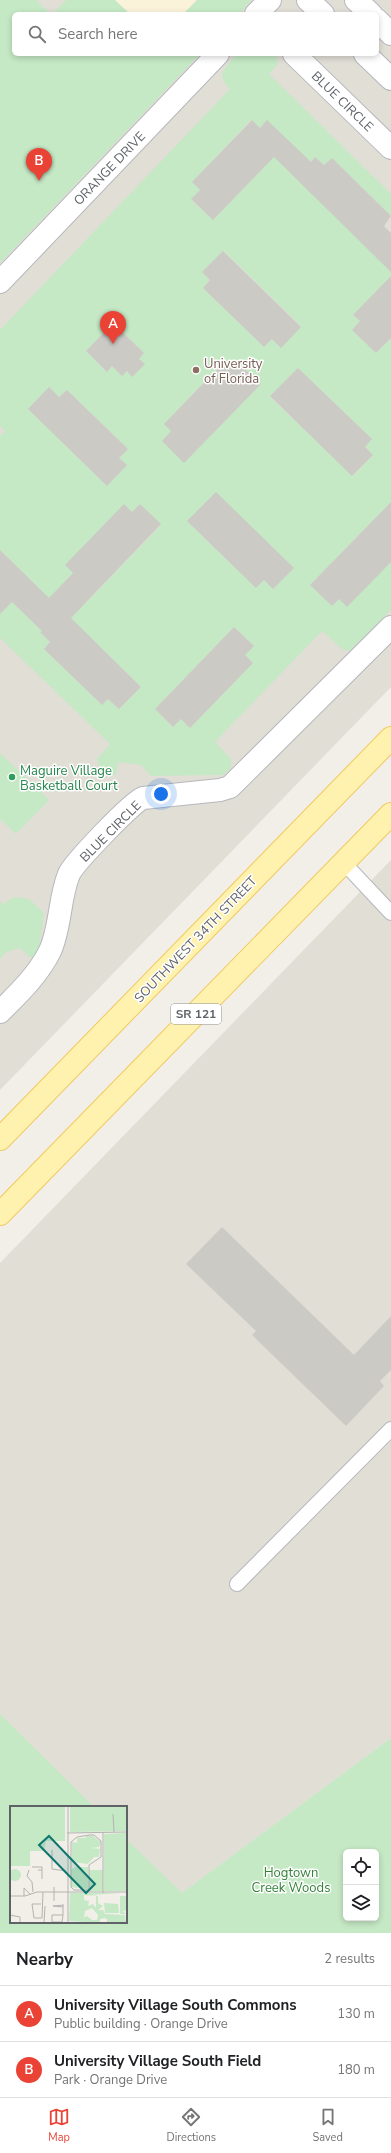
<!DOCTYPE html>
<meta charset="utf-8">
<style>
body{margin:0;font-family:"Nunito Sans",sans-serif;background:#f6f6f6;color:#202124}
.controls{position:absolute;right:12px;bottom:12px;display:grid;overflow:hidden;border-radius:6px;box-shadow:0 2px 6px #0003}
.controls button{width:36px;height:36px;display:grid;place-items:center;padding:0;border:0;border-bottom:1px solid #e0e0e0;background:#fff;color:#202124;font:20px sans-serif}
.you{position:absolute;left:161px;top:794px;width:14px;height:14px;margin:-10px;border:3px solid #fff;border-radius:50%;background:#1a73e8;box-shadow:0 0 0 6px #1a73e833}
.badge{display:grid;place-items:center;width:26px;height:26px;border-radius:50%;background:#ea4335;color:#fff;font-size:13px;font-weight:700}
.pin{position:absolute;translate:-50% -33px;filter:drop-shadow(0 1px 2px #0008)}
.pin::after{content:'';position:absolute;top:21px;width:14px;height:12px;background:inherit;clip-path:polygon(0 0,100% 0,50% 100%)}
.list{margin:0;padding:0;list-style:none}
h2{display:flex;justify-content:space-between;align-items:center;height:52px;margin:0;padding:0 16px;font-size:17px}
h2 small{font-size:13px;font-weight:400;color:#757577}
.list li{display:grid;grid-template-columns:26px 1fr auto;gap:12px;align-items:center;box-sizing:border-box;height:56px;padding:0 16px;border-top:1px solid #e0e0e0}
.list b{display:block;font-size:15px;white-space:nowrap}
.list p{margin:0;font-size:13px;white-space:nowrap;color:#757577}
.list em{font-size:13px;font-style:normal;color:#757577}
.icon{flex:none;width:22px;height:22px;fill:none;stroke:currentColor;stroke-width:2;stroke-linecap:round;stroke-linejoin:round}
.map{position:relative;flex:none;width:391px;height:1933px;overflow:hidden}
.search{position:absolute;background:#fff;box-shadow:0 2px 6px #0003;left:12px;right:12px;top:12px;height:44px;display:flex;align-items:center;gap:10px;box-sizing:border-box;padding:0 14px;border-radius:6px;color:#757577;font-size:15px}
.sheet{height:164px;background:#fff}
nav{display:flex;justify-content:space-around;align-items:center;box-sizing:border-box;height:56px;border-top:1px solid #e0e0e0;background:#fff;font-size:11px;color:#757577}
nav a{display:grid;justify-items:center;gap:2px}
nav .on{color:#ea4335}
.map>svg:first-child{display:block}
.education{fill:#e1ded6;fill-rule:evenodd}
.green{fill:#c5e8c5;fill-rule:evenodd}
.sand{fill:#fbf3d9}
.building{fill:#cccac5}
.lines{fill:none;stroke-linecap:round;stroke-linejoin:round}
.service-casing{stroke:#b5b8bc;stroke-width:16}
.minor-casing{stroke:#b5b8bc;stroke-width:24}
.primary-casing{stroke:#f2c960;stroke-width:24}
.service{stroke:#fff;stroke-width:14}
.minor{stroke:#fff;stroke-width:22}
.primary{stroke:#fff2af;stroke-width:22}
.education-dot{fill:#8d6e63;stroke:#fff;stroke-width:1.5}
.leisure-dot{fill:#2e9e5b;stroke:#fff;stroke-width:1.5}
.labels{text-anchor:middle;stroke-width:3;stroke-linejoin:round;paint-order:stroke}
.shield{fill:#fff;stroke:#8f9295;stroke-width:1}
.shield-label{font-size:12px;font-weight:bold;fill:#5f6368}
.street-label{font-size:13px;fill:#5f6368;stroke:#fff}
.education-label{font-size:13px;fill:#785e54;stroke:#fff;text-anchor:start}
.leisure-label{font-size:13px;fill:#27864d;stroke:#fff;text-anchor:start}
.park-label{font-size:13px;fill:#348238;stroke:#fff}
.inset-road{fill:none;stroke:#b3b3b1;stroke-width:1}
.view{fill:#0f766e;fill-opacity:0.15;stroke:#0f766e;stroke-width:2}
.inset-edge{fill:none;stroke:#5f6368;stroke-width:2}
</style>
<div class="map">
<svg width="391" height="1933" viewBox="0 0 391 1933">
<rect width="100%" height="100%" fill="#f1efe8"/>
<path class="education" d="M0 0H391V687L0 1090ZM14 14H377V54H14Z
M391 860V1738L181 1894 143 1933H0V1263ZM11 1807H126V1922H11Z"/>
<path class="green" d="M0 0H36L51 14H14V54H200L0 263Z
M66 0H251L239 14H52Z
M236 54H276L278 64 269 74 391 194V216L332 158 324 165 315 157 295 178 391 236V276L353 315 360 321 352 330 376 353 391 338V515L384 509 310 585 332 606 339 599 391 562V610L349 651 342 649 322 631 215 742 231 759V768L223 775 151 776 141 765 118 762 116 775 107 773 99 766 97 759 110 744 0 638V604L5 609 12 602 22 611 42 591 0 550V436L5 431 0 426V330L230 89 223 81 222 72ZM251 120 260 128 267 120V164L213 220 191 200 200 190 192 182ZM224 251 301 326 281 348 272 339 264 347 203 288 210 280 221 253ZM113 323 144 353 139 359 144 364 132 377 127 371 122 376 112 366 107 372 86 351ZM237 362 260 384 171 431 164 424 221 364 229 370ZM303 373 372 439 365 447 373 455 353 476 270 397ZM49 388 59 397 67 390 128 449 119 458 127 465 107 486 28 409ZM140 504 161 525 86 603 64 582ZM196 530 293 568 273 589 264 580 256 588ZM62 610 141 687 119 709 108 699 102 705 44 649 50 642 40 632ZM234 627 254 646 245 655 253 663 190 728 181 719 173 727 155 709Z
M0 753 49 800 16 834 0 819Z
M14 897 29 899 44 913 38 954 35 959 30 957 20 948 6 952 0 959V901L3 904Z
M0 1714 94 1807H11V1922H126V1839L182 1893 391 1738V1933H0ZM346 1852H376V1918H346Z"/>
<path class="sand" d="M115 0H197L183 14H130Z"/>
<path class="building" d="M252 120 260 128 267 120 311 162 315 157 324 165 332 158 391 216 384 226 391 233V272L274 157 213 220 191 199 200 190 192 182Z
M223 251 301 327 281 348 272 339 264 347 203 288 210 280 202 272Z
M391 276V338L376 353 352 330 360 321 353 315Z
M113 323 144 353 139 359 145 364 132 377 127 371 122 376 112 366 107 372 86 351Z
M237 362 261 384 184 463 162 441 171 431 164 424 222 364 229 370Z
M298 368 372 439 365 447 373 455 352 476 270 396Z
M49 387 59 397 67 390 128 449 119 458 127 465 107 486 28 409Z
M216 492 294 568 273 589 264 580 256 588 187 521Z
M391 502V562L347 607 339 599 332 606 310 585Z
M124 504 132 512 140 504 161 524 71 618 141 687 119 709 108 699 102 705 44 649 50 642 40 632 42 631 12 602 0 614V550L49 598 73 573 65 565Z
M234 627 254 646 245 655 253 663 190 728 181 719 173 727 155 709Z
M222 1227 354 1355 391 1316V1370L380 1381 384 1386 346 1426 252 1335 256 1331 186 1264Z"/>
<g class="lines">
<g class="service-casing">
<path id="service" d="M344 863 391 913
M237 1584 391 1429"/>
</g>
<g class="minor-casing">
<path id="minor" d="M308 0 323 14
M356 0 371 14
M256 14 270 0
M377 20 391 34
M294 54 391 148
M365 54 391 79
M0 282 218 54
M0 1012C19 993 38 975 50 951 61 927 59 898 69 874 74 863 133 801 143 798L220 790 230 787 391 627"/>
</g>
<g class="primary-casing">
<path id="primary" d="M0 1139 391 738
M0 1214 391 814"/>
</g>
<use href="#service" class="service"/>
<use href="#minor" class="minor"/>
<use href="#primary" class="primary"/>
</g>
<circle class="education-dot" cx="196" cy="370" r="4"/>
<circle class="leisure-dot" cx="12" cy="777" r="4"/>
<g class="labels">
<rect class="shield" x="171" y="1004" width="50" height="20" rx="3"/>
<g class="shield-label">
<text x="196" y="1018">SR 121</text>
</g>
<g class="street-label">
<text transform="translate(343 101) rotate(44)" y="5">BLUE CIRCLE</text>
<text transform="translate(109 168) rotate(-46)" y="5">ORANGE DRIVE</text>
<text transform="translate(110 831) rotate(-45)" y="5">BLUE CIRCLE</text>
<text transform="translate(195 939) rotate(-46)" y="5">SOUTHWEST 34TH STREET</text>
</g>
<g class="education-label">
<text x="204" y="368">University<tspan x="204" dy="15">of Florida</tspan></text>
</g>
<g class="leisure-label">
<text x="20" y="775">Maguire Village<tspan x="20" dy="15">Basketball Court</tspan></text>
</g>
<g class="park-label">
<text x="291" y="1877">Hogtown<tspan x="291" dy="15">Creek Woods</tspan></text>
</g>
</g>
<g transform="translate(10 1806)">
<rect width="117" height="117" fill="#f1efe8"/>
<path d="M0 0H55V35H36L34 45H20V60H0ZM60 0H117V25L60 26ZM116 27 117 85H94V28ZM76 30H83L91 36 89 41 81 42 90 43 89 51H84L78 58 62 56V36L67 37V32H76ZM65 61H78V83L61 81V64ZM-1 69a6 6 0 1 1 12 0a6 6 0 1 1-12 0ZM79 64H93V85H79ZM60 87H110L81 89 88 90V97L93 100 88 104H93L95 108 115 109 116 117H97V113L94 112 90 113V117L59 115ZM74 89 86 90V102L83 98 78 100 79 95 74 94ZM82 102 88 109 87 114H82L77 110 70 113 74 111 75 105ZM110 90H117V104L113 105 116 108H110ZM94 97 108 98 109 107H95Z" fill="#c5e8c5" fill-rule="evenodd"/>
<path class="inset-road" d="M103 8 104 26M93 26V87M57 27 117 26M42 44V63L56 65M22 61H32V64M19 64 17 70 22 76 23 86M28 64H32V73M44 81V95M79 84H64L61 81V36L67 31 80 29M79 84V59L91 51V35L84 29H80M0 90H15L27 86H117M14 90V82L20 88M31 98H22L24 112H32L33 86M53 101 43 100 54 99M0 109 10 111V117M53 109H42V116H52L53 109V99M34 117 35 100M58 117V0"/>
<path class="view" d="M39 30 85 78 76 87 29 39Z"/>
<rect width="117" height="117" class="inset-edge"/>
</g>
</svg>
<div class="controls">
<button><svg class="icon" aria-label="locate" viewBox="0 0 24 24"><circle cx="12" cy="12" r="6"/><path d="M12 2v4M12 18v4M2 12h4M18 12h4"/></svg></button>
<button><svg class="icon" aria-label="layers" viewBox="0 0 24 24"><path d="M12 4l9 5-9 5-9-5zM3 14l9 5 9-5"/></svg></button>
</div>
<div class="you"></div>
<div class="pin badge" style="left:113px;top:344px">A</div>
<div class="pin badge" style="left:39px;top:181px">B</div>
<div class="search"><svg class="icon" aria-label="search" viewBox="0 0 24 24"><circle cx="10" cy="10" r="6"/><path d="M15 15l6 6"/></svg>Search here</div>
</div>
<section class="sheet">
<h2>Nearby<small>2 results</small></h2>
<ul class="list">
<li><span class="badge">A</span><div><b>University Village South Commons</b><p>Public building · Orange Drive</p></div><em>130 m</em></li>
<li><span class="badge">B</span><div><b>University Village South Field</b><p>Park · Orange Drive</p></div><em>180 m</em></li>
</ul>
</section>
<nav>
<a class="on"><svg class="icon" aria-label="map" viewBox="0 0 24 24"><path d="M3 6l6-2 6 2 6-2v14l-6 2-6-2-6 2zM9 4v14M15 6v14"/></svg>Map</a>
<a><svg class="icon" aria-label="directions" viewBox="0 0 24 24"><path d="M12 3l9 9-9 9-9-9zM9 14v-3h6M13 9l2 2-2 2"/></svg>Directions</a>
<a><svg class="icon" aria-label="saved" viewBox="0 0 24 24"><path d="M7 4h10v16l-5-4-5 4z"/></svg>Saved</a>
</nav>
